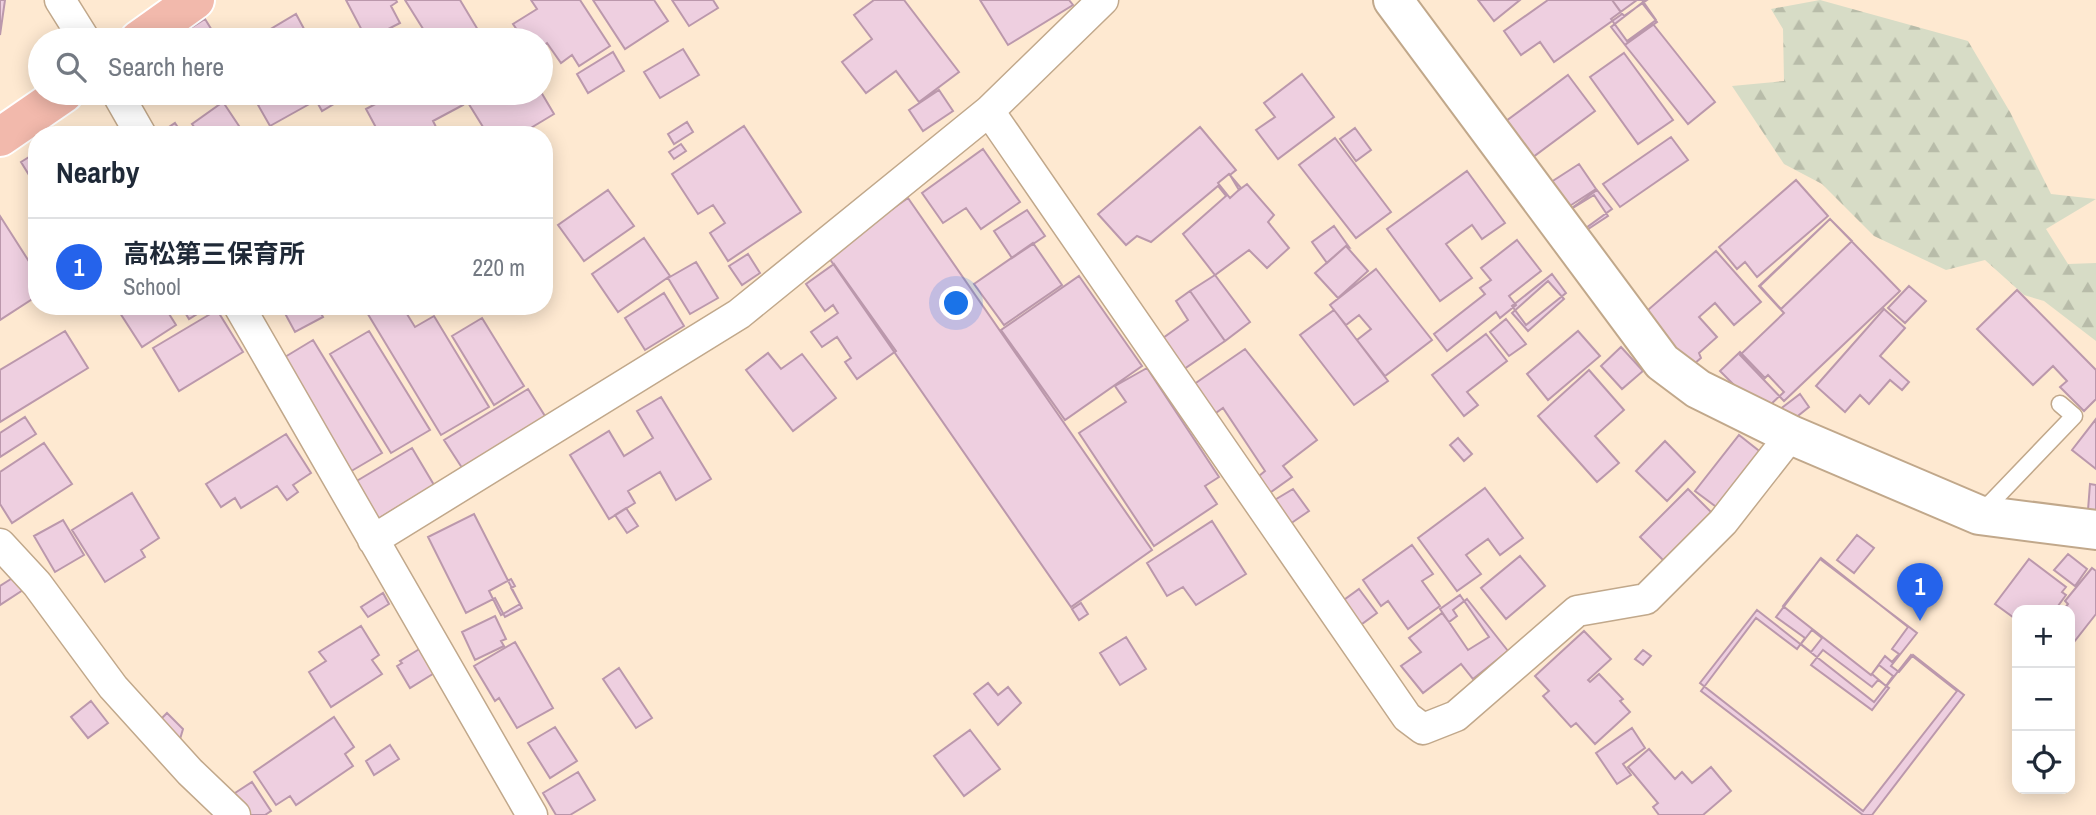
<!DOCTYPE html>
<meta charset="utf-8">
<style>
body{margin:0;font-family:"Archivo Narrow","Noto Sans JP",sans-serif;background:#f6f6f7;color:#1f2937}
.controls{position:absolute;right:21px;bottom:21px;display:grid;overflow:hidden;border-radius:14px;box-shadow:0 4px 18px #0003}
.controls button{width:63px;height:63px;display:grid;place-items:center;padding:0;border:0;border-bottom:2px solid #e0e1e3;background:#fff;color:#1f2937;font:35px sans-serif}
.you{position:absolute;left:957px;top:304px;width:24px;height:24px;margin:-18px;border:5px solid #fff;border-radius:50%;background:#1a73e8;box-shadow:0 0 0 10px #1a73e833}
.badge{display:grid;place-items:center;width:46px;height:46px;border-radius:50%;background:#2563eb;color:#fff;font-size:23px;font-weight:700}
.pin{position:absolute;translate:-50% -58px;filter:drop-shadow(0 2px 4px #0008)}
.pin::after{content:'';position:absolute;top:37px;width:24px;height:21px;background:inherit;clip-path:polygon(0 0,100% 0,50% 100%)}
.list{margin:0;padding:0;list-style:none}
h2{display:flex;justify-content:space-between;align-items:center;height:91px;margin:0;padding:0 28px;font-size:30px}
h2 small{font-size:23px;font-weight:400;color:#747a83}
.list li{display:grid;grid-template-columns:46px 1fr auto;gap:21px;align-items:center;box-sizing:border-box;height:98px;padding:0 28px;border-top:2px solid #e0e1e3}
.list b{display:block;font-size:26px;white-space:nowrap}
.list p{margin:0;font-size:23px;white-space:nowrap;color:#747a83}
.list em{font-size:23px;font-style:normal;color:#747a83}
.icon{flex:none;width:38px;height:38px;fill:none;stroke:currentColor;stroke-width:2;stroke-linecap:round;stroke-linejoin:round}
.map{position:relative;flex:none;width:2096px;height:815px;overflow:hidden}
.search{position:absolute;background:#fff;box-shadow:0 4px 18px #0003;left:28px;top:28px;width:525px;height:77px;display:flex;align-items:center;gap:18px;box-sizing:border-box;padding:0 24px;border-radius:38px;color:#747a83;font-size:26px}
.panel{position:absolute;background:#fff;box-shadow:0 4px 18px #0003;left:28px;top:126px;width:525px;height:189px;border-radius:28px}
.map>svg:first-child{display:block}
.forest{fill:url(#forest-firs)}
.building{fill:#eecfe0;stroke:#bb98ac;stroke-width:2;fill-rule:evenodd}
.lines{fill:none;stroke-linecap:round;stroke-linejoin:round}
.lane-casing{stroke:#c1a88b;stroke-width:19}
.street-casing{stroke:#c1a88b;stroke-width:33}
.secondary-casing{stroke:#c1a88b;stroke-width:42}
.highway-casing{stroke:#fff;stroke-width:42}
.lane{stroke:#fff;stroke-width:16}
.street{stroke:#fff;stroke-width:30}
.secondary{stroke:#fff;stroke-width:38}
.highway{stroke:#f2b9ac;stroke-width:38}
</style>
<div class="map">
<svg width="2096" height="815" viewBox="0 0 2096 815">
<defs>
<pattern id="forest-firs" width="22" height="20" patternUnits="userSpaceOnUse" patternTransform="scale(1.75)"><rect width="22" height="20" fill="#d7dcc6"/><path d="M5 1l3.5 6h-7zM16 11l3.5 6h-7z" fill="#b8bca9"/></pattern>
</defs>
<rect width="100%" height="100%" fill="#fee9d1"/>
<path class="forest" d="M1820 0 1968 41 2010 112 2051 194 2096 199 2046 229 2068 264 2096 263V341L2044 301 2024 295 1985 260 1946 270 1874 236 1822 184 1784 164 1732 86 1784 81 1783 29 1771 9Z"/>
<path class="building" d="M0 0H5L0 35Z
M346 0H396L397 2 391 6 400 23 367 40Z
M405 0H460L484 40H430Z
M531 0H580L610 46 579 66 572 55 561 63 547 43 541 47V40H524L513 24 537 9Z
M593 0H654L668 21 625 49Z
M672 0H713L718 8 689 26Z
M874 0H904L959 72 919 102 896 71 866 93 842 62 872 39 854 15Z
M980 0H1069L1073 5 1008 45Z
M1478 0H1520L1494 21Z
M1548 0H1612L1622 14 1554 62 1540 42 1521 55 1504 31Z
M1612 0H1647L1624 16Z
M1637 0H1642L1656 20 1627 41 1611 19Z
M1642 3 1657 22 1625 45 1611 27Z
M296 14 310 40H252Z
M205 19 218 40H185L181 34Z
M1653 24 1715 102 1688 124 1625 45Z
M683 49 699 75 660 98 644 72Z
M613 52 624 71 588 93 577 74Z
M1624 53 1673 120 1638 144 1590 77Z
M1302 74 1334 117 1278 159 1256 130 1275 117 1264 103Z
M1568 75 1595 111 1529 160 1502 124Z
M939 90 953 111 923 131 909 110Z
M541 92 554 114 519 135H488L462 93Z
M280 93H307L313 102 270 126 258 105Z
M312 93H341L344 98 322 111Z
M396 93H456L463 105 433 121 440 135H380L366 109Z
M223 102 245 135H200L192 124Z
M687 122 693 132 674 144 668 134Z
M175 123 183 135H157Z
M744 126 801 212 728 261 710 233 725 223 713 205 698 214 672 174Z
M1200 127 1236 170 1230 175 1239 190 1247 184 1274 215 1268 222 1289 248 1267 268 1249 250 1215 275 1183 234 1226 196 1218 186 1151 242 1137 236 1126 245 1098 214Z
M1355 128 1371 150 1356 161 1340 139Z
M1671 137 1688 160 1620 207 1603 184Z
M1335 138 1391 212 1356 238 1299 165Z
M681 144 686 151 674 159 669 152Z
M983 149 1020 202 981 229 966 208 943 223 922 193Z
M37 152V188L21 162Z
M1579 164 1596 189 1562 211 1545 186Z
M1467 171 1505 223 1482 239 1472 225 1446 244 1472 278 1440 301 1387 229Z
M1229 174 1241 188 1230 198 1218 183Z
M1796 180 1828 216 1757 277 1745 262 1737 269 1719 247Z
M608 190 634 226 584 261 558 225Z
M1597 190 1612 209 1583 230 1569 210Z
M1594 195 1608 216 1582 233 1568 211Z
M908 198 1152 550 1071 607 827 255Z
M1027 210 1045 236 1012 258 994 231Z
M0 216 37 274V296L0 320Z
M1830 219 1900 291 1784 401 1740 355 1784 313 1759 286Z
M1830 219 1852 241 1781 309 1760 286Z
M1334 226 1349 247 1346 246 1327 263 1312 242Z
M644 238 670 276 618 312 592 274Z
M1517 240 1541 271 1509 296 1516 305 1500 318 1496 312 1447 351 1434 334 1485 294 1480 288 1491 280 1481 268Z
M1033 243 1062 285 1004 325 974 284Z
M1346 246 1368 271 1338 298 1315 273Z
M1716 251 1761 302 1734 325 1715 303 1699 317 1717 337 1699 353 1701 358 1687 370 1641 316Z
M748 254 760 273 742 285 729 266Z
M696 262 718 298 690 314 668 278Z
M834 264 896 351 857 379 845 362 851 358 837 337 822 347 811 332 838 313 833 305 825 311 806 284Z
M1376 269 1432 340 1385 376 1357 340 1371 329 1359 315 1346 325 1330 305Z
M1552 274 1566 293 1526 325 1512 306Z
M1215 275 1250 322 1225 341 1190 291Z
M1079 276 1142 366 1065 420 1001 330Z
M1548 281 1564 299 1528 331 1512 313Z
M1909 286 1926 301 1905 323 1888 308Z
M2017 290 2096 370V399L2084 411 2060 387 2067 381 2053 366 2033 385 1977 329Z
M1190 291 1225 341 1184 369 1163 338 1188 320 1176 301Z
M664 293 684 326 645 350 625 318Z
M130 306H164L176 325 142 347 120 313Z
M181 306H210L189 319Z
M281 306H317L323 317 295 332Z
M363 306H402L415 327 434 316 489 407 441 435Z
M1884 309 1905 328 1880 356 1909 382 1902 390 1890 380 1869 404 1860 395 1845 412 1816 386Z
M217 310 243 352 179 391 153 348Z
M1334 310 1388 381 1354 405 1300 335Z
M482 318 524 386 494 405 452 336Z
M1506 319 1526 344 1509 356 1490 332Z
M65 331 88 368 0 422V370Z
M369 331 430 430 391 453 330 354Z
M1578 331 1600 356 1548 400 1527 374Z
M1486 334 1507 361 1467 392 1478 405 1464 416 1432 375Z
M313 340 382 453 348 473 280 360Z
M1621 347 1643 371 1622 389 1601 366Z
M1245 349 1317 440 1283 466 1292 477 1267 495 1254 480 1265 471 1223 408 1210 417 1190 387Z
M1740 352 1765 378 1768 375 1784 392 1769 406 1743 394 1720 371Z
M768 353 781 369 802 354 836 398 793 431 746 370Z
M1147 368 1219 477 1205 486 1217 504 1154 546 1079 433 1126 402 1115 386Z
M1589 370 1624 410 1595 436 1619 463 1597 482 1538 416Z
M528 389 550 424 466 474 444 440Z
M1800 394 1809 407 1789 423 1779 410Z
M661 397 711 479 676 500 660 472 628 491 635 503 609 519 570 455 609 431 624 456 653 438 637 411Z
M25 417 36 434 0 457V433Z
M2096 419V469L2072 450Z
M286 434 311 473 293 485 298 492 287 500 277 486 241 508 235 498 221 507 206 484Z
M1739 435 1763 454 1719 509 1695 491Z
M1458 438 1472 454 1464 461 1450 445Z
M1665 441 1695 472 1667 501 1636 471Z
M44 443 72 484 12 523 0 504V472Z
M412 448 434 485 378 519 355 482Z
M2090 484 2096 485V511L2088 510Z
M1485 488 1523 538 1500 555 1488 539 1466 555 1481 574 1457 591 1418 538Z
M1293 489 1309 511 1290 524 1273 501Z
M1688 489 1715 516 1667 564 1640 537Z
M132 493 159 538 141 550 145 557 105 582 72 530Z
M626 508 638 526 627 533 615 515Z
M474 514 522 608 505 617 495 598 466 613 428 537Z
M63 520 84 555 55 572 34 536Z
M1212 521 1246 574 1196 605 1183 587 1167 596 1147 563Z
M1857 535 1874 548 1854 573 1837 560Z
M1412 545 1433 574 1422 581 1440 606 1408 629 1388 601 1381 606 1363 580Z
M2068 554 2087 569 2075 586 2054 570Z
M1520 556 1545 586 1506 619 1481 588Z
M1821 558 1908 627 1892 649 1899 654 1892 662 1885 656 1871 675 1783 606Z
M1820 559 1917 633 1891 666 1899 672 1913 655 1964 695 1872 815H1863L1701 691 1756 618 1797 649 1805 638 1776 617ZM1823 650 1872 687 1878 680 1889 688 1872 710 1811 665Z
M2029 559 2066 587 2062 592 2066 595 2055 610H2017V620L1995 604Z
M2092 568 2096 571V614L2074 642 2070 638V610H2063L2068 604 2065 601Z
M14 577 23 590 0 605V586Z
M511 579 515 586 511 588 520 604 501 615 489 591Z
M1359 589 1377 613 1355 629 1337 605Z
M383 593 389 604 368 617 361 607Z
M1460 595 1489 637 1468 650 1440 609Z
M1467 599 1508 651 1473 679 1461 664 1423 693 1401 666 1421 652 1409 638 1442 613 1449 622 1457 616 1453 610Z
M1081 603 1088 614 1079 620 1072 609Z
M1757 610 1874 702 1911 655 1957 691 1863 811 1700 683Z
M495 616 506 639 501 641 504 646 475 660 462 632Z
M361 626 379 655 372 660 382 674 331 707 309 672 326 661 319 652Z
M1812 630 1822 638 1811 652 1801 644Z
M1584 631 1611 659 1588 680 1590 682 1599 674 1623 699 1620 701 1630 712 1595 744 1576 723 1571 727 1543 696 1549 691 1535 676Z
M1126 637 1146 669 1120 685 1100 653Z
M515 642 553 708 517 728 499 698 495 701 474 666Z
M421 648 436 672 410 688 397 666 402 663 400 661Z
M1643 650 1651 656 1643 665 1635 659Z
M1879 665 1893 676 1886 686 1872 674Z
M619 668 652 718 636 728 603 679Z
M988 683 998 695 1008 687 1021 703 998 725 974 694Z
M91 701 108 723 88 738 71 717Z
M167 713 183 729 180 739 153 727Z
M334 717 354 747 345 754 353 766 296 805 290 796 276 805 254 772Z
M555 727 577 761 550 778 528 743Z
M1632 728 1645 748 1623 764 1631 775 1617 784 1596 753Z
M970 730 1000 769 964 796 934 756Z
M390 745 399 759 374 775 366 761Z
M1649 749 1675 779 1682 772 1692 783 1711 767 1731 791 1703 815H1659L1653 807 1658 803 1628 767Z
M578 772 595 800 570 815H556L543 793Z
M252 782 271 811 265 815H249L235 793Z"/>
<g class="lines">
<g class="lane-casing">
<path id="lane" d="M1981 513 2074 416 2060 404"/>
</g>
<g class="street-casing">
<path id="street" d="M60 0 85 40
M117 93 141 135
M989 111 1407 717 1423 729 1456 716 1577 611 1646 599 1723 522 1791 435
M239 306 532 815
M373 540 739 314 989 111 1103 0
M0 544 37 584 113 687 190 772 235 815"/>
</g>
<g class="secondary-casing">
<path id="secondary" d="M1393 0 1662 362 1698 389 1791 435 1979 515 2096 530"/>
</g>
<g class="highway-casing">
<path id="highway" d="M139 40 195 0
M0 137 64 93"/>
</g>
<use href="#lane" class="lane"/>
<use href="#street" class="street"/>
<use href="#secondary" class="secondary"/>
<use href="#highway" class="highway"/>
</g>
</svg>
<div class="controls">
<button>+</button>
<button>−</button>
<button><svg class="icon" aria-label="locate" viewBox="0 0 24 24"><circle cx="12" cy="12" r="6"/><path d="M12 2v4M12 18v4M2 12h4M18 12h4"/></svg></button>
</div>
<div class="you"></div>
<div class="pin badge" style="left:1920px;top:621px">1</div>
<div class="search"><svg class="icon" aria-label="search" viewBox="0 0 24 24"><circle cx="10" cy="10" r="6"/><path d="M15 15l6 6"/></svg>Search here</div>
<section class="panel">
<h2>Nearby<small></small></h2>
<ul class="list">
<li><span class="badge">1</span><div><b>高松第三保育所</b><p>School</p></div><em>220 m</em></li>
</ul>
</section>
</div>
